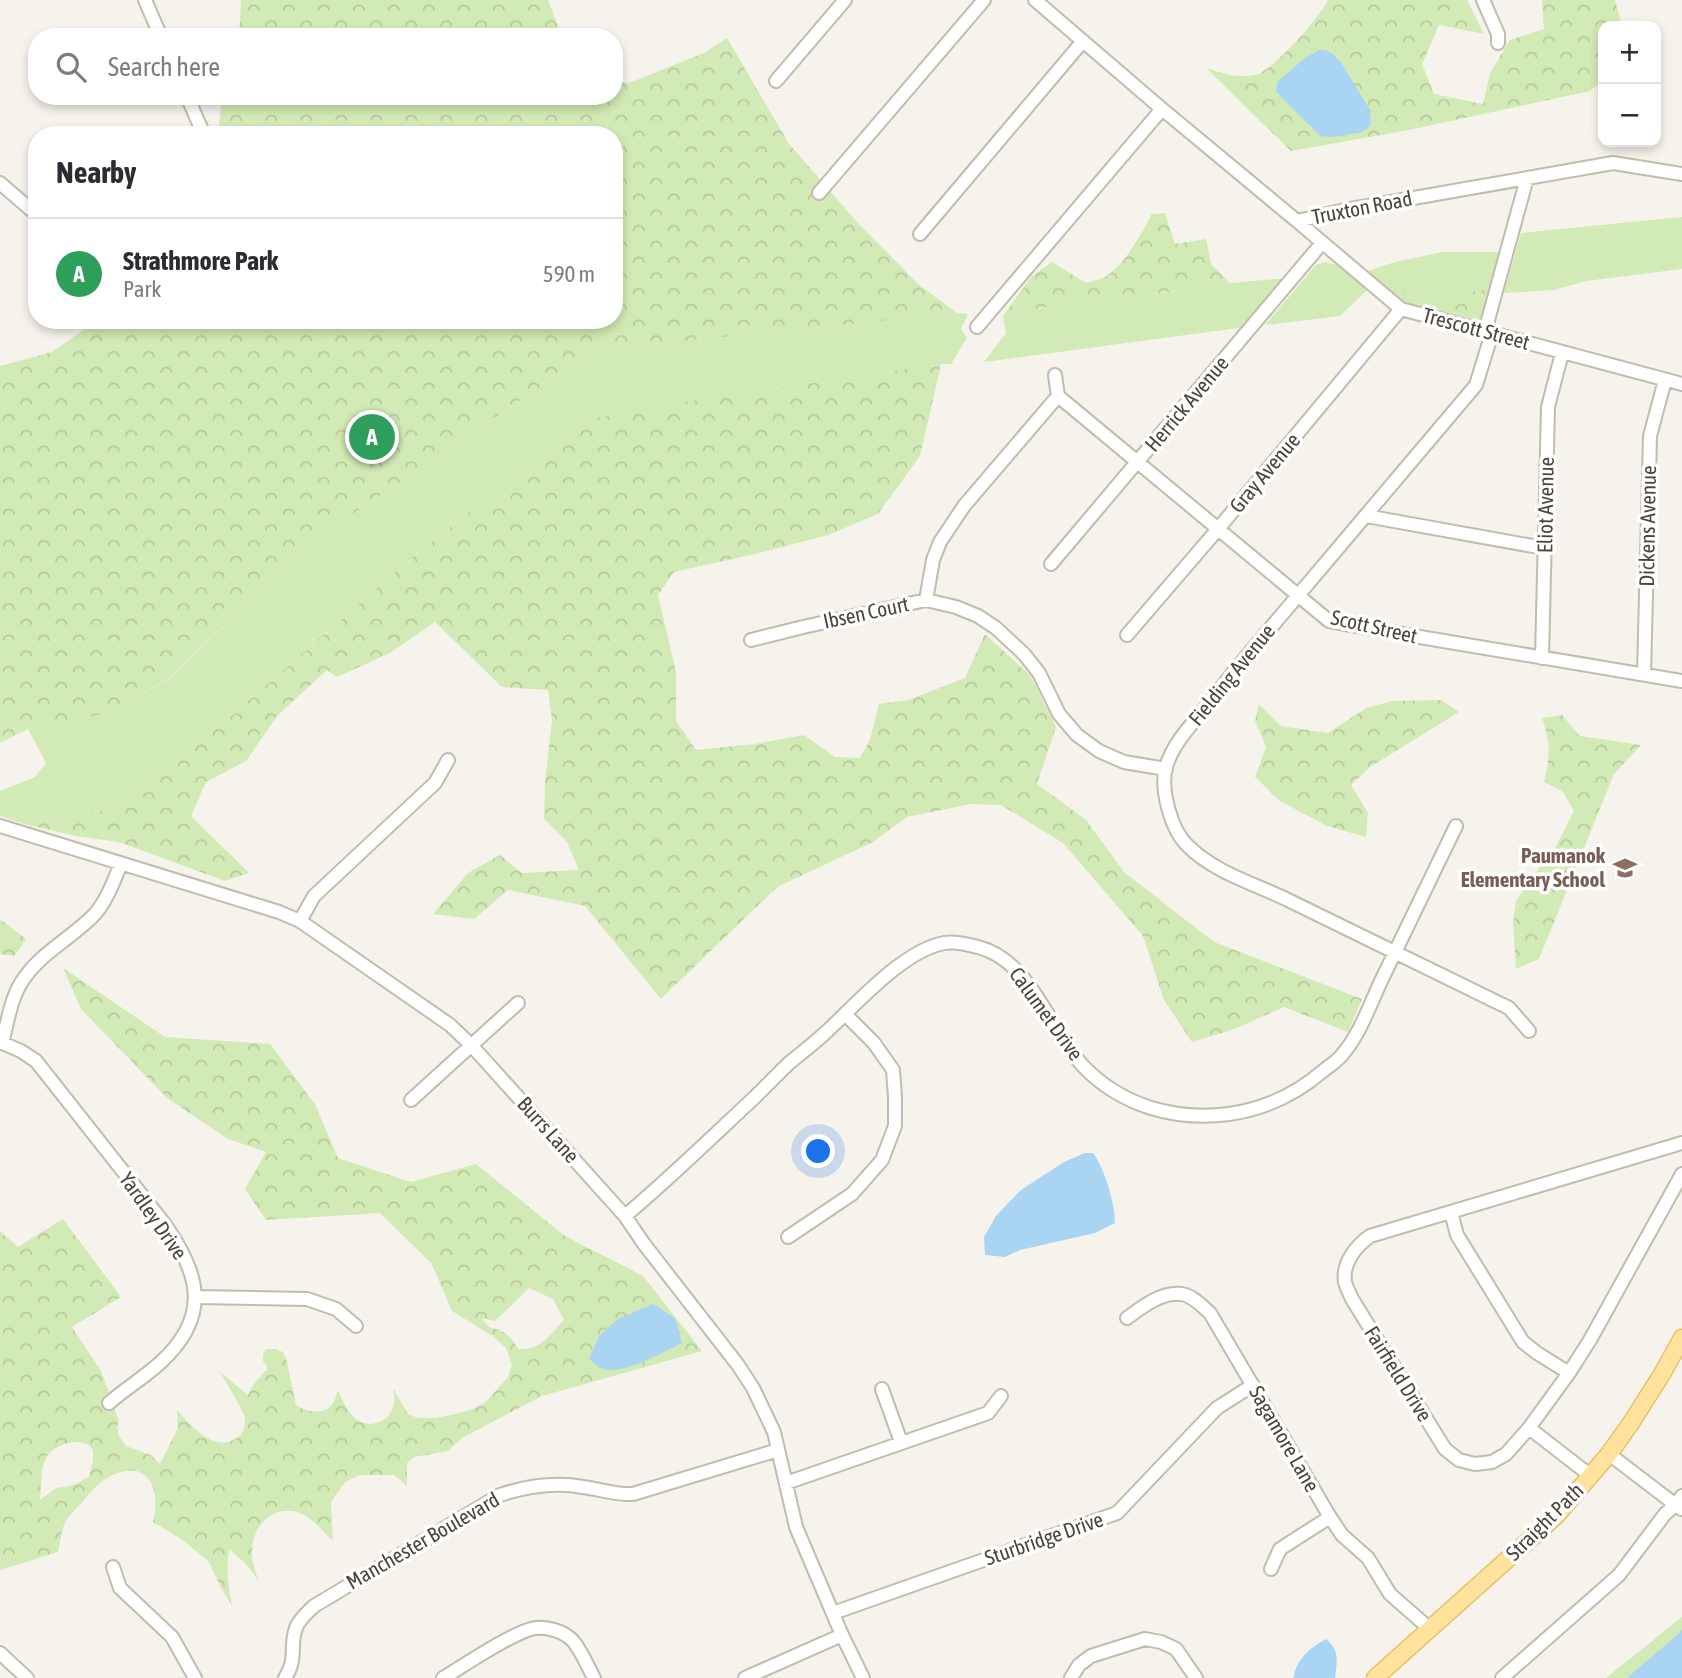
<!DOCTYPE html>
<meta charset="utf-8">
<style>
body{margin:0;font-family:"Asap Condensed",sans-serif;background:#f2f2f3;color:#2b2b33}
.controls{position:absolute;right:21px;top:21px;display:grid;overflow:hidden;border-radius:14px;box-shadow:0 4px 10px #0003}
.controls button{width:63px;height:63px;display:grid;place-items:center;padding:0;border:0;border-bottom:2px solid #e1e1e2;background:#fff;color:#2b2b33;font:35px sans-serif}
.you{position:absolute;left:819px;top:1152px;width:24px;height:24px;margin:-18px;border:5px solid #fff;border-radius:50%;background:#1a73e8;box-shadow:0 0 0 10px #1a73e833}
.badge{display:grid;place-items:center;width:46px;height:46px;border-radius:50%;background:#111827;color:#fff;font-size:23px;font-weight:700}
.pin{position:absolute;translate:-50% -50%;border:4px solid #fff;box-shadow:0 2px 7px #0006}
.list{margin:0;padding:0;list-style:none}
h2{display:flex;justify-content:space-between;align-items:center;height:91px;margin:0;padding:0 28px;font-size:30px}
h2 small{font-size:23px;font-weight:400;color:#7c7c81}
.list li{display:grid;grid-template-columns:46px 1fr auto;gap:21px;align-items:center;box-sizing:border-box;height:112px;padding:0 28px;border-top:2px solid #e1e1e2}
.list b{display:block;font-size:26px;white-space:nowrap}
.list p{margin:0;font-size:23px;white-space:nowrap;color:#7c7c81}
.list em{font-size:23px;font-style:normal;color:#7c7c81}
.icon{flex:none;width:38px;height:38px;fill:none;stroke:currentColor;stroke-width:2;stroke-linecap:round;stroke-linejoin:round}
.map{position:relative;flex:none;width:1682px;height:1678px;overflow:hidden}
.search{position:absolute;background:#fff;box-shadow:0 4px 10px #0003;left:28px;top:28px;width:595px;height:77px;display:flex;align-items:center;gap:18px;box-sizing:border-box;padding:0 24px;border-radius:28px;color:#7c7c81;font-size:26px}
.panel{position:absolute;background:#fff;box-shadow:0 4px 10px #0003;left:28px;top:126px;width:595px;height:203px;border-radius:28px}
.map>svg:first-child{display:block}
.green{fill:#d2eab5}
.forest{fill:url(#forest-crowns);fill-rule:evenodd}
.water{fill:#a9d4f2}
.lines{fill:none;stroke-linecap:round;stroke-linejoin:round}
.minor-casing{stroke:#c2bbae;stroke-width:16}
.major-casing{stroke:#e6c16a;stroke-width:19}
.minor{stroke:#fff;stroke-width:12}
.major{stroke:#ffe39c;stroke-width:16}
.labels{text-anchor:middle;stroke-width:7;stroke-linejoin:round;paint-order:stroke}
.street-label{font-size:21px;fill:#4b4439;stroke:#fff}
.education-label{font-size:21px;font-weight:bold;fill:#785e54;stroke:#fff;text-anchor:end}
</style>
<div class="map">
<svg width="1682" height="1678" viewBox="0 0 1682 1678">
<defs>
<pattern id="forest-crowns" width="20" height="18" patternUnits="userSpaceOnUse" patternTransform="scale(1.75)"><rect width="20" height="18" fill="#d2eab5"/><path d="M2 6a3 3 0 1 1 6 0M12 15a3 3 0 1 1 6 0" fill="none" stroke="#b6ca9c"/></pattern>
</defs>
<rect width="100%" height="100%" fill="#f6f3ec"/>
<path class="green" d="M1682 217V269L1586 281 1554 290 1504 293 1521 233Z
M1443 252H1501L1484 327 1419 310 1396 296 1365 272 1395 262Z
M1325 262 1337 265 1367 290 1340 316 1265 325 1316 265Z
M1287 278 1246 327 984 362 1006 333 1003 316 1062 304 1113 300 1230 283Z
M957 313 968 314 961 329 967 338 951 364H941L587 420 417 553 213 732 110 810 24 824 0 816V791L35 777 46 763 28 729 110 713 170 678 314 540 595 350Z
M1682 1617V1678H1606Z"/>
<path class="forest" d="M241 0H548L562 37H239Z
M1328 0H1467L1484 34 1439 25 1422 64 1434 94 1483 104 1490 73 1510 40 1544 29 1542 0H1615L1622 26H1603V80L1590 91 1409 130 1291 151 1206 68C1222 73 1238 79 1255 75 1274 70 1319 18 1328 0ZM1342 64 1353 84 1311 128 1304 119 1276 92Z
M727 38 789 144 856 221 919 285 957 313 595 350 314 540 169 678 110 713 28 729 0 743V366L52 352 92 324 93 320H614V135H218L222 96H614V81L629 83 704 53Z
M1165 213 1175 244 1206 239 1211 264 1230 283 1113 300 1062 304 1003 316 1031 277 1052 262 1086 283C1092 281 1098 280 1103 278 1125 266 1140 235 1152 214Z
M1484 290 1492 291 1489 305C1457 315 1426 314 1396 296L1404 293 1429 297Z
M941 364 920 456 878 514 828 535 755 554 674 572 658 595 676 672V721L696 750 755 744 804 735 835 757 860 758 870 740 879 704 908 700 965 678 985 634 1030 675 1056 727 1037 784 1086 820 1124 872 1214 942 1362 999 1348 1032 1284 1007 1232 1030 1192 1042 1164 1000 1143 936 1063 843 1001 805 971 804 907 817 873 842 777 887 661 999 585 906 508 890 474 919 433 914 468 873 500 855 522 873 579 870 567 842 544 819 545 782 552 720 548 690 502 687 435 622 390 653 337 677 327 670 277 716 246 761 206 782 191 816 249 873 225 881 119 842 76 836 24 824 110 810 213 732 417 553 587 420 632 410Z
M1441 700 1459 712 1370 767 1351 785 1368 813 1366 837 1327 826 1280 801 1255 777 1266 747 1255 721 1259 704 1281 726 1328 733 1366 708 1392 701Z
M1562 715 1580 736 1641 745 1614 774 1539 959 1516 969 1513 921 1516 901 1533 876 1555 848 1574 811 1563 792 1544 782C1550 757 1551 743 1542 718Z
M0 919 26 939 14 956 0 954Z
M63 968 165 1037 270 1044 315 1104 338 1158 411 1182 476 1164 565 1236 643 1276 702 1351 542 1396 462 1438 448 1451 414 1457 407 1463V1486L394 1475H359L345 1482 331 1502 333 1541C323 1532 313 1518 300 1513 274 1504 253 1524 252 1549 251 1560 255 1571 259 1581L246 1564 229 1549C226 1568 228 1587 232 1606L219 1584 209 1562 184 1541 153 1522C163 1483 143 1455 104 1480 95 1486 88 1496 81 1503 75 1510 67 1517 64 1525 61 1533 60 1544 58 1552L0 1570V1231L18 1247 63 1219 121 1297 72 1327 101 1371 119 1421 117 1427 119 1436 126 1446 151 1455 160 1464 178 1428 177 1410C191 1426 218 1457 240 1435 245 1430 246 1421 244 1415 240 1404 226 1383 220 1372L248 1395 253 1385 268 1368 263 1361V1354L267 1349H275L283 1352 287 1362 296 1405C304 1411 321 1415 330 1407 335 1403 336 1395 338 1390 342 1400 347 1411 356 1419 368 1429 389 1423 393 1407 395 1402 394 1395 394 1390L408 1414 418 1418H435L451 1415 473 1409 486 1402 508 1377 512 1365 506 1348 494 1337 452 1311 432 1264 380 1213 266 1220 245 1189 266 1152 228 1139 167 1098 81 1009ZM529 1288 553 1299 564 1320C549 1335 541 1351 518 1349L512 1339 505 1333 497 1329 490 1328 481 1318 495 1321ZM73 1442C100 1441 94 1458 89 1477L71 1486 56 1488 40 1500C43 1470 37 1449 73 1442Z"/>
<path class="water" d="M1319 50H1325L1333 54 1342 64 1370 110 1371 123 1367 129 1359 133 1331 137 1320 136 1276 92 1277 82 1305 58Z
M1085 1153H1093C1105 1170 1115 1203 1115 1223L1095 1233 1020 1250 1005 1257 985 1255 984 1237 996 1216 1021 1190 1064 1162Z
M653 1304 675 1318 682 1343C663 1352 624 1375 603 1369 598 1367 593 1362 589 1359L599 1336 618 1319Z
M1682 1630V1678H1627L1676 1636Z
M1326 1639C1340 1650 1337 1662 1335 1678H1293C1297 1659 1309 1648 1326 1639Z"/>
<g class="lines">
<g class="minor-casing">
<path id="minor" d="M145 0 161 37
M1035 0 1162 109 1297 221 1345 210 1613 163 1682 174
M1483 0 1498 34V43
M776 81 845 0
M187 96 204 135
M0 183 37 215
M819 193 984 0
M1297 221 1401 309 1682 384
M920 234 1083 41
M977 327 1162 109
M1485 331 1527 178
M1492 333 1476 385C1403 471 1330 558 1257 644 1240 664 1223 685 1207 706 1192 724 1173 743 1166 767 1160 789 1171 830 1188 846 1215 873 1256 884 1290 901 1363 936 1436 972 1509 1008L1529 1031
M1055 375 1058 396
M1058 396 1329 621 1408 635 1682 681
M1366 516 1544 548
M1051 564 1322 243
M926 600 933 560 940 542 964 506 1058 396
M1127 635 1218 529 1401 309
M751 640 803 627 926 600 956 607 978 616 996 628 1024 654 1039 673 1059 714 1077 735 1099 751 1124 762 1166 769
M1542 658 1548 407 1562 353
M1644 674 1650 436 1665 380
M0 826 279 912 300 921 450 1025 472 1046 625 1216 644 1244 738 1365 753 1388 774 1432 796 1527 842 1635 863 1678
M300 921 314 896 435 783 448 760
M0 1042 21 1051 36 1061 163 1222C199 1272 212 1315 161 1362 145 1377 126 1388 109 1403
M2 1043C8 1021 11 995 25 977 43 952 71 938 93 916 107 901 113 882 121 864
M411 1100 518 1003
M1682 1143 1370 1236C1356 1246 1342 1263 1345 1282 1346 1287 1350 1294 1352 1299L1445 1449 1459 1460 1475 1464 1492 1462 1506 1454 1529 1428 1569 1373 1590 1340 1682 1174
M1451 1212 1457 1235 1523 1342 1537 1353 1569 1373
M625 1216C670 1178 712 1137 755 1097 766 1086 777 1075 788 1064 800 1054 812 1045 824 1034 855 1006 902 951 944 943 955 941 967 944 978 947 1032 961 1048 1029 1084 1067 1122 1106 1175 1121 1229 1114 1265 1109 1295 1095 1323 1071 1329 1066 1336 1062 1341 1056 1360 1035 1370 1004 1382 979 1407 928 1431 877 1456 826
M788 1237 852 1194 882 1160 895 1126V1097L893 1070 874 1043 845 1014
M196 1297 307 1299 336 1309 356 1326
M1127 1318C1142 1307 1162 1291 1182 1294 1193 1296 1202 1306 1210 1313L1330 1517 1342 1535 1368 1558 1390 1594 1430 1629
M882 1389 901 1442
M1529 1428 1591 1476
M1609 1454 1681 1509
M786 1483 988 1413 1001 1396
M113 1567 120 1588 172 1637 195 1678
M1271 1569 1280 1549 1330 1517
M833 1613 1117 1513 1217 1408 1253 1385
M0 1653 27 1678
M285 1678C298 1658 289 1647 296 1628 299 1619 308 1612 314 1606L500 1495C527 1486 555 1482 583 1487 600 1489 615 1495 633 1494L778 1450
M443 1678C463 1666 516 1630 536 1628 548 1627 563 1631 572 1640 580 1648 588 1667 594 1678
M745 1678 842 1635
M1071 1678 1079 1665 1091 1656 1145 1639 1161 1642 1176 1649 1196 1678
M1502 1678 1619 1575 1665 1514 1675 1505 1682 1496"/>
</g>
<g class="major-casing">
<path id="major" d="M1375 1678 1556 1516 1609 1454 1631 1423 1662 1374 1682 1338"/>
</g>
<use href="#minor" class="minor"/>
<use href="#major" class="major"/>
</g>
<defs>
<g id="school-bare" transform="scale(1.89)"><path d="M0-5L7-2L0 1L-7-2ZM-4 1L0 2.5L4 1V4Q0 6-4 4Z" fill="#8d6e63" stroke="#fff" stroke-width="2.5" paint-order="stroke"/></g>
</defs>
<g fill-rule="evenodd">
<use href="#school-bare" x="1625" y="868"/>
</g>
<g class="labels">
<g class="street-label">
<text transform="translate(1362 208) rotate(-11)" y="7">Truxton Road</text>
<text transform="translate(1476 329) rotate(15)" y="7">Trescott Street</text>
<text transform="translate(1187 404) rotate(-50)" y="7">Herrick Avenue</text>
<text transform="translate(1265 473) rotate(-50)" y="7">Gray Avenue</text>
<text transform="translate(1546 505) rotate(-89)" y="7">Eliot Avenue</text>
<text transform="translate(1648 526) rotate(-89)" y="7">Dickens Avenue</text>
<text transform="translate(866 613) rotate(-12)" y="7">Ibsen Court</text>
<text transform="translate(1374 627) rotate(13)" y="7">Scott Street</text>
<text transform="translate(1232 675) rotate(-51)" y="7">Fielding Avenue</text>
<text transform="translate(1046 1014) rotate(54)" y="7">Calumet Drive</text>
<text transform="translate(548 1130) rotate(48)" y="7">Burrs Lane</text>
<text transform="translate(153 1216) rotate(55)" y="7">Yardley Drive</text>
<text transform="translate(1398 1374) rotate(58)" y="7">Fairfield Drive</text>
<text transform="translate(1284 1439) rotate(60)" y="7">Sagamore Lane</text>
<text transform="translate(1545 1522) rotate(-45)" y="7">Straight Path</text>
<text transform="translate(1044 1539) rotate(-19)" y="7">Sturbridge Drive</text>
<text transform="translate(423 1541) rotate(-30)" y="7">Manchester Boulevard</text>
</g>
<g class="education-label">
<text x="1605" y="863">Paumanok<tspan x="1605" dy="24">Elementary School</tspan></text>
</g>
</g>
</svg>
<div class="controls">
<button>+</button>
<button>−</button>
</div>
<div class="you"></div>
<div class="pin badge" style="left:372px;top:437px;background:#2e9e5b">A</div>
<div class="search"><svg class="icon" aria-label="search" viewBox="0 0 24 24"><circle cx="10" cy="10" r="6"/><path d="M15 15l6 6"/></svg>Search here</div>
<section class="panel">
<h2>Nearby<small></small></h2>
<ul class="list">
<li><span class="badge" style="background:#2e9e5b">A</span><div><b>Strathmore Park</b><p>Park</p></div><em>590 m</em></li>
</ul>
</section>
</div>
